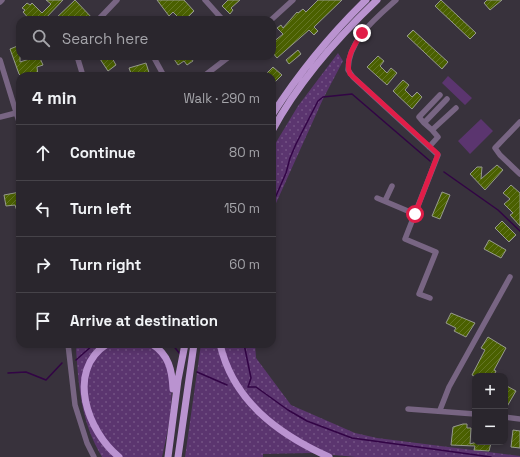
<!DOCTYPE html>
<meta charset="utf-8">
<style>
body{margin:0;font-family:"Space Grotesk",sans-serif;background:#363239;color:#f1f3f6}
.controls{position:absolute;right:12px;bottom:12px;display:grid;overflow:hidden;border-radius:8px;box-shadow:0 2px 6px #0003}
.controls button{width:36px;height:36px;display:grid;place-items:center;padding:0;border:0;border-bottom:1px solid #464349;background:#2a262d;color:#f1f3f6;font:20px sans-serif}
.stop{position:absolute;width:12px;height:12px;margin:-9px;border:3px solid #e11d48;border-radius:50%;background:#fff}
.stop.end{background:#e11d48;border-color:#fff;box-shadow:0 1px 4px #0008}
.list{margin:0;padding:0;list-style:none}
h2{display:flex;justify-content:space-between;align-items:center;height:52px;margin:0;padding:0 16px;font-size:17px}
h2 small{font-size:13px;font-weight:400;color:#a5a5aa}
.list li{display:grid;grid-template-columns:26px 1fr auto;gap:12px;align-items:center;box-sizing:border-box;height:56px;padding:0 16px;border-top:1px solid #464349}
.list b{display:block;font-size:15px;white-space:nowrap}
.list em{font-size:13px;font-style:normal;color:#a5a5aa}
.icon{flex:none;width:22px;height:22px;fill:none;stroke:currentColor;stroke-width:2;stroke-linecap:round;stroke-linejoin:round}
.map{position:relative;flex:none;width:520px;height:457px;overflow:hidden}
.search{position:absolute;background:#2a262d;box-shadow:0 2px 6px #0003;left:16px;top:16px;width:260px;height:44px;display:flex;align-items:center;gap:10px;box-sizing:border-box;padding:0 14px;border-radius:12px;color:#a5a5aa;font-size:15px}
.panel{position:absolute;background:#2a262d;box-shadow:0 2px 6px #0003;left:16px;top:72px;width:260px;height:276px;border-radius:12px}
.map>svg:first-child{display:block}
.grass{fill:url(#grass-dots)}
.park{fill:#5b356f}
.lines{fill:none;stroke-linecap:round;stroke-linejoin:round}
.stream{stroke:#320445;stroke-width:1.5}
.building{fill:url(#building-hatch);stroke:#969a8d}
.minor{stroke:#786583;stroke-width:5.5}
.major{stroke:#ba93d0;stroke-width:7}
.route{stroke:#e11d48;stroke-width:5}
</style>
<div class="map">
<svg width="520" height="457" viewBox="0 0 520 457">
<defs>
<pattern id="grass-dots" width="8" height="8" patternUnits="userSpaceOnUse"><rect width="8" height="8" fill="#5b356f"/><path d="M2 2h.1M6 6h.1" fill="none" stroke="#735284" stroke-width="1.8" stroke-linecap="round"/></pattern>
<pattern id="building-hatch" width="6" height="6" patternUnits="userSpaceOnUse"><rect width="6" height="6" fill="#4a6000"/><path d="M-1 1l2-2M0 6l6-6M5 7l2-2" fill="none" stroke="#647625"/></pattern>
</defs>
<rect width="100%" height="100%" fill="#38323c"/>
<path class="grass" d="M338 53 343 61 323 99 272 212V149L298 106Z
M80 344H154C158 350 163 356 166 362 178 387 168 431 162 457H102C81 421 79 390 76 349Z
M201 344H255L256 358 291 405 355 433 377 438 520 456V457H356L311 453 263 454V457H185Z"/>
<path class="park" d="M448 76 472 98 465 105 442 83Z
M481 119 493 131 470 154 458 141Z"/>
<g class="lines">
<path class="stream" d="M444 172 498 210 520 231
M272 205 286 173 290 158 296 144 318 101 323 97 352 94 430 161
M172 344 180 354
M244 344 251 378 248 387H256L288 410 307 421 352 438 491 457
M76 360 94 344
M197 372 227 385
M8 373 26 372 46 380 62 363"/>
</g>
<path class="building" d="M46 0H63L44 20H30L23 12 25 10 22 8 27 3 30 5 32 3 42 13 51 4Z
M75 0 94 20H54Z
M157 0H184L194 11 185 20H181L173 12 169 16Z
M228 0H240L231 8 233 10 230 14 222 6Z
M318 0H342L314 27 318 31 314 35 309 30 277 58 272 52V43L283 34 277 28 281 25 283 28 297 12 298 13 303 9 306 12Z
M441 0 476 33 470 39 435 6Z
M487 0H502L490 10 484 3Z
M413 30 448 62 442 69 407 36Z
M20 45V62L39 56 43 65 37 67 38 76H21L19 74 10 49Z
M298 50 301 54 289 64 286 60Z
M98 56H111L116 65 108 71Z
M172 56H190L193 61 187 65 184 61 178 65Z
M378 56 384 61 380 66 387 73 391 68 397 73 387 85 367 67Z
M146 63 150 76H132L129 68Z
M273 67 282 75 272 85V76H264Z
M403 80 409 85 405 90 412 97 417 92 422 97 412 109 393 91Z
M497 165 503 170 485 190 470 174 477 167H482L481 179Z
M511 185 520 193V226L510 215 513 213 504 204 510 199 503 193Z
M20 192V217H19L15 205 6 206 4 195Z
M442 192 450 195 440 219 432 216Z
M502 221 516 235 509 242 495 228Z
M489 240 506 250 501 258 484 249Z
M451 313 475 323 466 337 454 331 456 328 446 323Z
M488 337 506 348 494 370 496 371 495 373 500 376H474L472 375 485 350 481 348Z
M505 385 516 391 505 410Z
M463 424H467V428H471L470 444 477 442 491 443 489 451 474 450 475 446 451 445 453 427Z
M513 430 520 431V448L511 447Z"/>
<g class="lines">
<path class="minor" d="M205 0 223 20
M396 0C376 18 348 40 348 70L353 77 438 155 405 239 436 252 419 294 430 298
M0 2 2 0
M98 20 117 0
M271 20 293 0
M77 56 83 76
M153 56 164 76
M0 60 20 125
M204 76 230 56
M0 117 16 113
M520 122 495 148 500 155 520 174
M424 123 419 117 440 95
M432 130 424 123 447 99
M429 147 438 137 432 130 456 108
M377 198 415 214
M385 201 392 186
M68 344 75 405 87 443 94 457
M408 409 475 414
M440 410 449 387 510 277
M505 417 520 419"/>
<path class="major" d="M272 115C299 73 330 35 366 0
M272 131C298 83 337 38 377 0
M107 344C65 371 88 432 119 457
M152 344C169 355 172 370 173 389
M220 344C233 401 278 434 329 457
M168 457 178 380 185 344
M178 457 194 344"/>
</g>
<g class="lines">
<path class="route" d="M362 33C355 44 344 60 350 74L438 154 415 214"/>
</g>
</svg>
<div class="controls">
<button>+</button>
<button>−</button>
</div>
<div class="stop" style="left:415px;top:214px"></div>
<div class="stop end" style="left:362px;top:33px"></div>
<div class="search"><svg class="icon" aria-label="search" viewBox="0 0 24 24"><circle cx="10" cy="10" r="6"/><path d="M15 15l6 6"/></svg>Search here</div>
<section class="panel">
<h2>4 min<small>Walk · 290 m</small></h2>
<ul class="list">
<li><svg class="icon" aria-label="ahead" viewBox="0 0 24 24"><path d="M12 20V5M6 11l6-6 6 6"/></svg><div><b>Continue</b></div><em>80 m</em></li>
<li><svg class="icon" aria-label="left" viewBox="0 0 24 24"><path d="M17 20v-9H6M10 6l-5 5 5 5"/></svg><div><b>Turn left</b></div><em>150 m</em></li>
<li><svg class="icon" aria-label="right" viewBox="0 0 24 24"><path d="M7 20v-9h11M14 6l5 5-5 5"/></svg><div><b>Turn right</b></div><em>60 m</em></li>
<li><svg class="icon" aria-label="arrive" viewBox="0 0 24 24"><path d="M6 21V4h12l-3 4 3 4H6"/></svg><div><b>Arrive at destination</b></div></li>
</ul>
</section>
</div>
